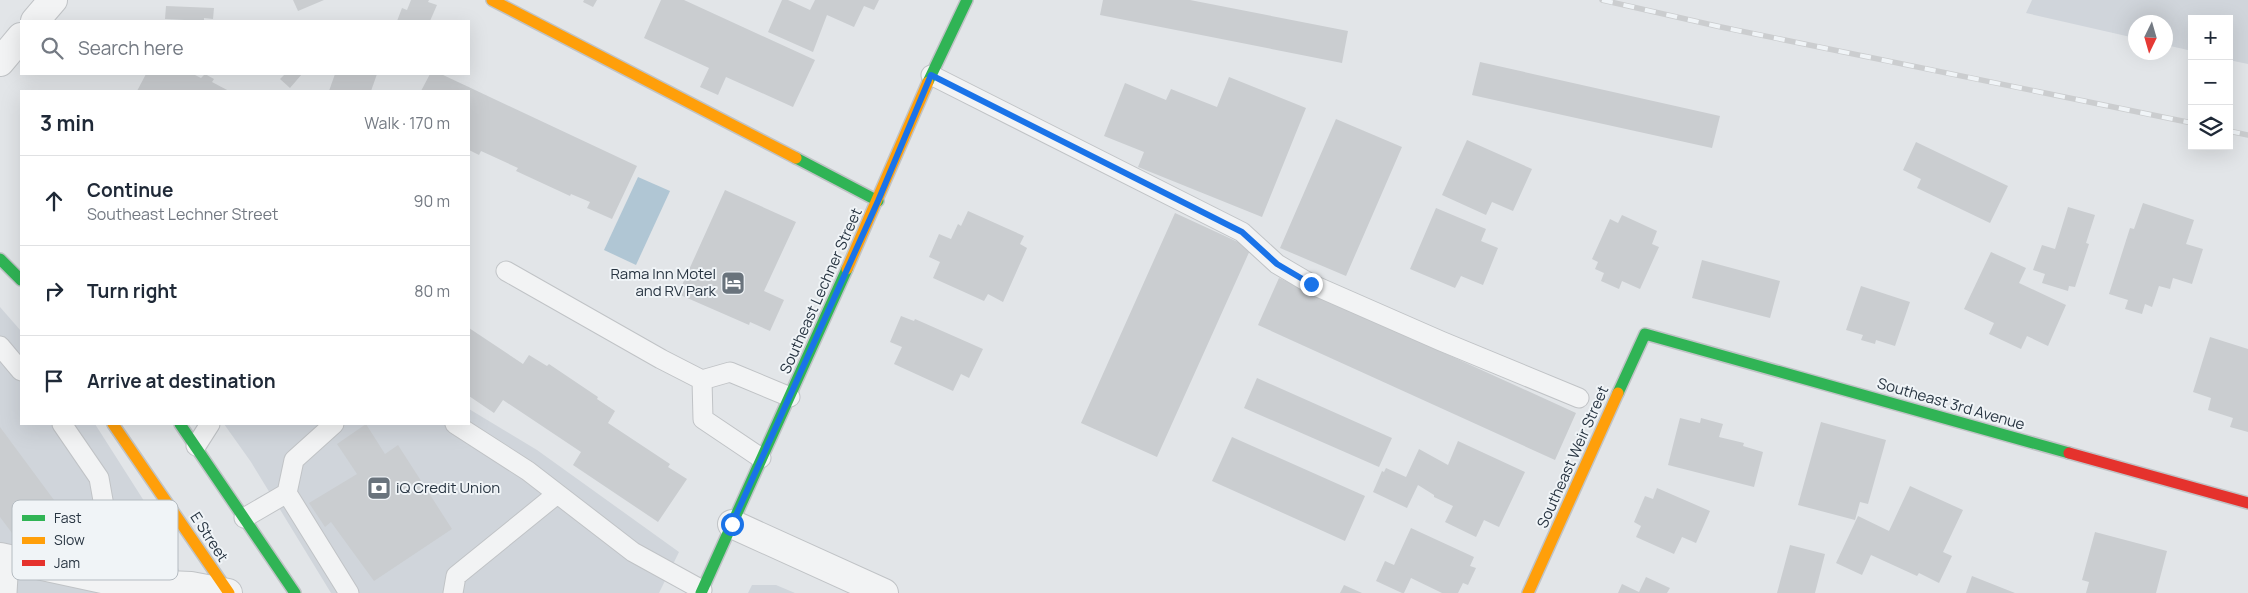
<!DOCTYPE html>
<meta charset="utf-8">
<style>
body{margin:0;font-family:Manrope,sans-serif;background:#f2f2f3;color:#1f2937}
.controls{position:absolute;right:15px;top:15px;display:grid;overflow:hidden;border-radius:0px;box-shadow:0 5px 20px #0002}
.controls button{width:45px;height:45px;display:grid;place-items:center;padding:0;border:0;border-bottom:1px solid #e0e1e3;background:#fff;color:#1f2937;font:25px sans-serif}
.compass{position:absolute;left:2128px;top:15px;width:45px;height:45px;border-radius:50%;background:#fff;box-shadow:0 5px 20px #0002;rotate:185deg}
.stop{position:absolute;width:15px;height:15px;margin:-11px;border:4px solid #1a73e8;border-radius:50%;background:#fff}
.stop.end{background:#1a73e8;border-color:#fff;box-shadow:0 1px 5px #0008}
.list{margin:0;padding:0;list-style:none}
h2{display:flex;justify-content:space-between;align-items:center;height:65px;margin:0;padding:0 20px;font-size:21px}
h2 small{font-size:16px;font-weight:400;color:#747a83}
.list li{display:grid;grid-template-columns:32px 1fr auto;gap:15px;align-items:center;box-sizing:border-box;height:90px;padding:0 20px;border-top:1px solid #e0e1e3}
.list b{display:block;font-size:19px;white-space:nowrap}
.list p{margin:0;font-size:16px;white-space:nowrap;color:#747a83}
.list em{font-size:16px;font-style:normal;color:#747a83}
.icon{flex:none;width:28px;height:28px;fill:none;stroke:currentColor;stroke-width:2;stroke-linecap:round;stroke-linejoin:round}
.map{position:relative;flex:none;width:2248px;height:593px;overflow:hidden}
.search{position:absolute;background:#fff;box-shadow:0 5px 20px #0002;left:20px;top:20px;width:450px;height:55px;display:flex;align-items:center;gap:12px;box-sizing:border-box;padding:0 18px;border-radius:0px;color:#747a83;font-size:19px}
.panel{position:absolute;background:#fff;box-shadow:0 5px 20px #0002;left:20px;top:90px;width:450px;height:335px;border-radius:0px}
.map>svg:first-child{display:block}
.built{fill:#d0d5db}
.water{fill:#b0c6d4}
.building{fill:#cacdd0}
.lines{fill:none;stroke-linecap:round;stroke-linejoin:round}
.lane-casing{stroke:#c0c3c6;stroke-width:21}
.street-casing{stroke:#c0c3c6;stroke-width:30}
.fast-casing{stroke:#c0c3c6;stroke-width:14}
.slow-casing{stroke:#c0c3c6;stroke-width:14}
.jam-casing{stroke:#c0c3c6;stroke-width:14}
.lane{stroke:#f2f3f4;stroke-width:19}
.street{stroke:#f2f3f4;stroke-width:28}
.fast{stroke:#30b455;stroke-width:11}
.slow{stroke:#ff9f0a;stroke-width:11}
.jam{stroke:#e5322d;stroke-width:11}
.rail-casing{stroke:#cbcdcf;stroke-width:5.5}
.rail{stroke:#f0f4f7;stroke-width:4;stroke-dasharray:11;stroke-linecap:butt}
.route{stroke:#1a73e8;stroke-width:6}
.labels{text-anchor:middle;stroke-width:4;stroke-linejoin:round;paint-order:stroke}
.poi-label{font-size:15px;fill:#283542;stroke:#f0f4f7;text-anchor:end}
.street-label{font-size:15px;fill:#283542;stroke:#f0f4f7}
.key{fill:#f0f4f7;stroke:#b4bbc1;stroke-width:1}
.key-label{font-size:14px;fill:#283542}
</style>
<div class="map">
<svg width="2248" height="593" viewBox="0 0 2248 593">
<rect width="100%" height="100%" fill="#e2e5e8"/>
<path class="built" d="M2032 0H2248V64L2229 60V19H2192V51L2166 45V22H2136L2135 38 2026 13Z
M0 307 21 331V424H95L167 537 187 593H0Z
M469 409 537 450 679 552 659 593H331L251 462 224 424H469Z
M752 585H776L795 593H748Z"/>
<path class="water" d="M638 177 670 191 636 265 604 250Z"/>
<path class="building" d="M293 0H324L298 11Z
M411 0H429L428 2 437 5 430 21H397L402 8 407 10Z
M584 0H597L593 7 583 2Z
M661 0H684L815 60 793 107 726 77 718 95 700 87 709 68 644 38Z
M782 0H788L810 10 815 0H879L874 10 864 6 854 27 827 15 813 52 768 32Z
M1103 0H1190L1348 31 1342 63 1100 15Z
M166 6 214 8 213 19 204 18V21L165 19Z
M1480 62 1720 116 1712 148 1472 95Z
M146 74H193L201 78 205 74 214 79 212 82 229 91H137Z
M285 74H302L290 88 280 79Z
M335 74H377L371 91H329Z
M430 74H441L637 166 612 219 587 208 590 202 571 194 570 196 516 171 518 168 481 151 479 155 469 150V91H421Z
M1229 77 1306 108 1262 217 1138 167 1144 152 1104 136 1125 83 1166 100 1171 89 1217 107Z
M1336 119 1402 147 1346 276 1280 248Z
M1467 140 1532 169 1513 211 1492 202 1486 215 1442 195Z
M1916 142 2008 186 1990 223 1917 188 1921 179 1903 170Z
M725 190 796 222 764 291 784 300 770 331 750 322 749 325 678 294Z
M2143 203 2194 220 2186 244 2203 249 2192 284 2173 278 2170 289 2159 286 2152 307 2145 304 2142 314 2125 309 2128 300 2109 294 2130 228 2134 229Z
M2068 207 2095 215 2086 243 2089 244 2075 287 2069 286 2068 291 2042 283 2045 274 2033 270 2042 245 2055 249Z
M1436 208 1486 229 1481 241 1498 248 1483 285 1461 276 1455 288 1410 269Z
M968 211 1024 236 1020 244 1027 248 1003 302 988 294 984 301 933 278 940 262 929 257 939 234 951 239 958 224 961 226Z
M1175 213 1251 248 1157 457 1081 423Z
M1622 215 1657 231 1652 244 1659 247 1640 289 1622 281 1619 289 1601 281 1604 273 1595 269 1598 262 1592 259 1610 219 1618 223Z
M1991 252 2026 268 2019 283 2066 305 2048 346 2027 336 2021 349 1989 334 1994 323 1964 309Z
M1702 260 1780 281 1770 318 1692 298Z
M1279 278 1576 413 1555 460 1258 325Z
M1861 286 1910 302 1895 346 1876 340 1875 344 1861 340 1863 335 1846 330Z
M901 316 914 321 915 319 983 349 969 378 961 374 953 391 894 364 902 347 890 342Z
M469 328 523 364 529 355 547 366 549 364 598 397 597 399 615 411 608 423 670 464 668 467 687 479 658 522 573 465 581 452 503 400 494 413 469 396Z
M2210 337 2248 349V432L2230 427 2233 418 2208 410 2211 398 2193 392Z
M1257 378 1392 438 1379 467 1244 408Z
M1680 418 1700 423 1701 418 1723 424 1719 437 1744 443 1743 446 1763 452 1754 487 1668 465Z
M1821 422 1886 440 1868 504 1860 502 1855 520 1798 505Z
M366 424 385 454 398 445 452 529 374 581 331 522 325 527 309 503 357 474 337 444Z
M0 427 54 500 53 511 15 537 0 517Z
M1232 437 1365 496 1345 541 1212 481Z
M1458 441 1525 472 1499 527 1484 520 1476 537 1445 522 1453 506 1434 497V495L1418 485 1407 508 1373 492 1382 471 1384 472 1386 468 1406 477 1419 449 1448 465Z
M1910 486 1963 510 1943 552 1952 556 1939 583 1919 573 1917 576 1871 555 1862 575 1836 563 1858 516 1889 531Z
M1657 488 1710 511 1696 543 1682 537 1674 554 1636 537 1641 526 1634 522 1645 496 1653 499Z
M1411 528 1474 557 1470 566 1476 568 1468 585 1463 583 1458 593H1442L1411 578 1404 593H1402L1376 581 1385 561 1394 565Z
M2095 532 2167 551 2156 593H2086L2089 582 2082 580Z
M1790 545 1825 554 1815 593H1777Z
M1972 576 2015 593H1966Z
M1646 577 1670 588 1667 593H1618L1622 584 1639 592Z
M1344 585 1362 593H1340Z"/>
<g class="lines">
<g class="lane-casing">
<path id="lane" d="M931 75 1242 232 1277 264 1311 284 1441 341 1579 398
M506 271 661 359 702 380 730 372 790 397
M0 346 21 371
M702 380 703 419 761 458
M62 424 99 478 104 506 87 576
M334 424 294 460 287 493 349 593
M455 424 528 471 633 552 702 590
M196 446 210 424
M244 518 287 493
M7 593 9 559
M453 593 456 576 557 494"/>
</g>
<g class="street-casing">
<path id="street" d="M35 21 53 0
M0 62 21 37
M732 524 884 593
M0 557 121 583 191 586 228 593"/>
</g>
<g class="fast-casing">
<path id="fast" d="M928 82 967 0
M796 158 878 201
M0 259 21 280
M1618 393 1645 334 2069 453
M180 424 295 593
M701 593 847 269"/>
</g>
<g class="slow-casing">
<path id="slow" d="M492 0 796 158
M847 269 928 82
M113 424 229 593
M1528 593 1618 393"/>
</g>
<g class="jam-casing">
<path id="jam" d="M2069 453 2248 503"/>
</g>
<use href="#lane" class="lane"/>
<use href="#street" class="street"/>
<use href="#fast" class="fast"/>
<use href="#slow" class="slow"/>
<use href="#jam" class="jam"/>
<g class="rail-casing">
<path id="rail" d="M1602 0 1721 27 2192 123
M2229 131 2248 135"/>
</g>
<use href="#rail" class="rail"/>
</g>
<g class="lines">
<path class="route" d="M732 524 878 201 931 75 1242 232 1277 264 1311 284"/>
</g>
<defs>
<g id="hotel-square" transform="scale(1.25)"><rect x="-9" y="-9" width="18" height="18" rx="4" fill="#69737c" stroke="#f0f4f7"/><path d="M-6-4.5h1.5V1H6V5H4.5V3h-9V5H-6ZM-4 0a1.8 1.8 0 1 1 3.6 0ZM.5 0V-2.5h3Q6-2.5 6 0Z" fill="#fff"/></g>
<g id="bank-square" transform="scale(1.25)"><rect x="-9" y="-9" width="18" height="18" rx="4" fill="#69737c" stroke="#f0f4f7"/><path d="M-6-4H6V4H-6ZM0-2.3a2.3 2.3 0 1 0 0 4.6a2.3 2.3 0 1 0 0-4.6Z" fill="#fff"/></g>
</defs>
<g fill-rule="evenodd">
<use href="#hotel-square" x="733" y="283"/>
<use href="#bank-square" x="379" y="488"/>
</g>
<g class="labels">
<g class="poi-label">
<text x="716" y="279">Rama Inn Motel<tspan x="716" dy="17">and RV Park</tspan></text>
<text x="396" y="493" text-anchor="start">iQ Credit Union</text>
</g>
<g class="street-label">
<text transform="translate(821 291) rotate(-66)" y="5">Southeast Lechner Street</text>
<text transform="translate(1951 404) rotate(16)" y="5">Southeast 3rd Avenue</text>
<text transform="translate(1573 457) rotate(-66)" y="5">Southeast Weir Street</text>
<text transform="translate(209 537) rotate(57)" y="5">E Street</text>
</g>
</g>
<rect x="12" y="500" width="166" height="80" rx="8" class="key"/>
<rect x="22" y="515" width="23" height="6" fill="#30b455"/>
<rect x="22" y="537" width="23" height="7" fill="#ff9f0a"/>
<rect x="22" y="560" width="23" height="6" fill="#e5322d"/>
<g class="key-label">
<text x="54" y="523">Fast</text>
<text x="54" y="545">Slow</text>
<text x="54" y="568">Jam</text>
</g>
</svg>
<div class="controls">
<button>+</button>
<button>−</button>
<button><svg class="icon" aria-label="layers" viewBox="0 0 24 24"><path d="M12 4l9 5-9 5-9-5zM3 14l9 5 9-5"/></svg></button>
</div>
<svg class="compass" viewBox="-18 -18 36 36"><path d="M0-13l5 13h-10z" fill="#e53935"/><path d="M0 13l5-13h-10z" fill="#747a83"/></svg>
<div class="stop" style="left:732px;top:524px"></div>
<div class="stop end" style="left:1311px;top:284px"></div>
<div class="search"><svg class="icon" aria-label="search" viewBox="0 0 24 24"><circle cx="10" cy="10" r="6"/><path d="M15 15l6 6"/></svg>Search here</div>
<section class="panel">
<h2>3 min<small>Walk · 170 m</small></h2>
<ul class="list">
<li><svg class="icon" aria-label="ahead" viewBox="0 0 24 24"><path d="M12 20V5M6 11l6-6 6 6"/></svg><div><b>Continue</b><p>Southeast Lechner Street</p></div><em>90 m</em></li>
<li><svg class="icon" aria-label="right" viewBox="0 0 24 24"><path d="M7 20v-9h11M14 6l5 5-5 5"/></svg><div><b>Turn right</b></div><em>80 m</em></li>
<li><svg class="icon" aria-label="arrive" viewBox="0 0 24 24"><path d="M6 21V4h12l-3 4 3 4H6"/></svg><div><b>Arrive at destination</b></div></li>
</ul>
</section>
</div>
